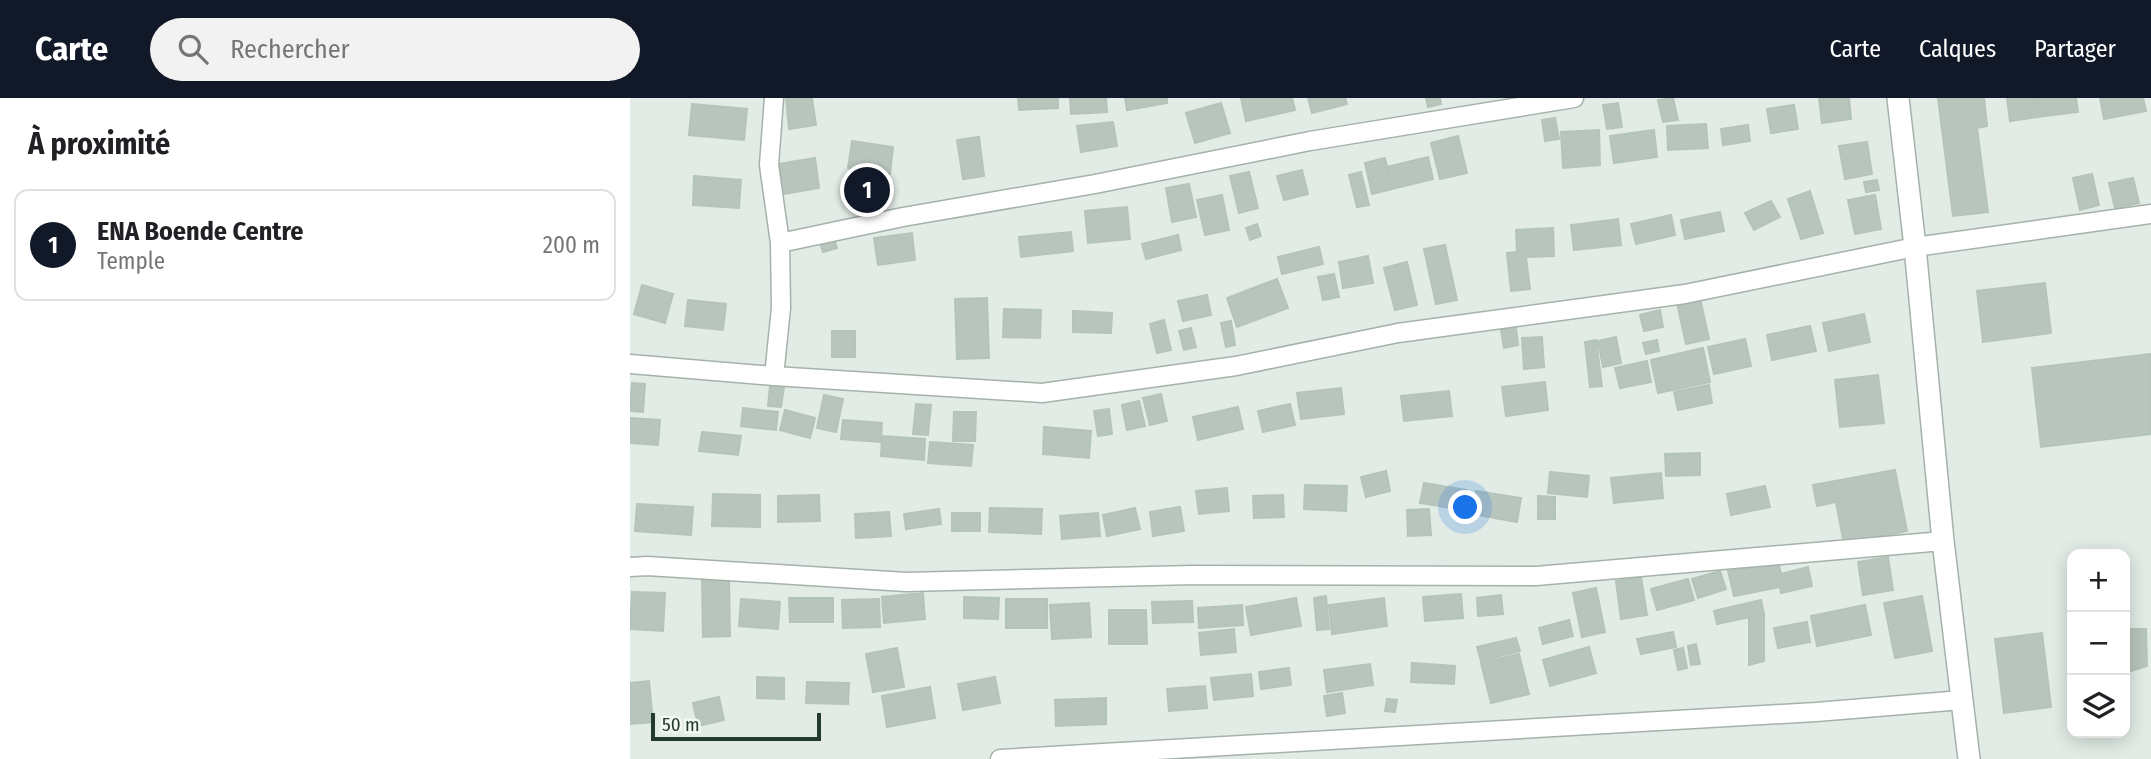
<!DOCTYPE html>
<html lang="fr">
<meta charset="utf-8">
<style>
body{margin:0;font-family:"Fira Sans Condensed",sans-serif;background:#f2f2f2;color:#202124}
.controls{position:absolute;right:21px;bottom:21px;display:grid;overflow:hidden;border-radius:14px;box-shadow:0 4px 18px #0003}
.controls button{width:63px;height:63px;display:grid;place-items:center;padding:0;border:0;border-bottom:2px solid #e0e0e0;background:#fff;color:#202124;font:35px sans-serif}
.scale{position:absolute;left:21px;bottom:18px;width:170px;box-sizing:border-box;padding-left:7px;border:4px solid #243a2e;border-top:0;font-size:19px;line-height:24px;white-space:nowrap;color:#243a2e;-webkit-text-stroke:5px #f2f8f3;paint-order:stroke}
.you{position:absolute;left:836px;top:410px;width:24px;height:24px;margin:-18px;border:5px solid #fff;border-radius:50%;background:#1a73e8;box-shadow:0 0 0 10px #1a73e833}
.badge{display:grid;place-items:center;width:46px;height:46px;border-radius:50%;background:#111827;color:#fff;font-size:23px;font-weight:700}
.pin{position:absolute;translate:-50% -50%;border:4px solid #fff;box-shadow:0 2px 7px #0006}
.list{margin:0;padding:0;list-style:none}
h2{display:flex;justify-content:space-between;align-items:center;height:91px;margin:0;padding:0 28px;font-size:30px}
h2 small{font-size:23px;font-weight:400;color:#757577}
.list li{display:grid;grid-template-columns:46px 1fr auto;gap:21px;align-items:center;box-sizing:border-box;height:112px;margin:0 14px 14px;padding:0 14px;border:2px solid #e0e0e0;border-radius:14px}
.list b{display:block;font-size:26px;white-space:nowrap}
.list p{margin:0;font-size:23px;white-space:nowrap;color:#757577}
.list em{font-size:23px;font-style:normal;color:#757577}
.icon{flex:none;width:38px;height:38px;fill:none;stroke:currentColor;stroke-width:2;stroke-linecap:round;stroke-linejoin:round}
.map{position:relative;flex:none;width:1521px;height:661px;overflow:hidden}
header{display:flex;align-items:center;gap:42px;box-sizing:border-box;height:98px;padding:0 35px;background:#111827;color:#fff}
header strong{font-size:33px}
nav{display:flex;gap:38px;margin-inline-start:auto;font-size:24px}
.search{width:490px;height:63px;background:#f2f2f2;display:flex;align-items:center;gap:18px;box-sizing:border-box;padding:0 24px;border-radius:38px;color:#757577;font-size:26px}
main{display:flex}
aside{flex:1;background:#fff}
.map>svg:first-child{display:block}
.building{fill:#b8c5bd;stroke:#b5c4ba;stroke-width:2}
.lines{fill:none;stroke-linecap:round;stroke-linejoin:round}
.minor-casing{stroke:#a5b2aa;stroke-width:21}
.tertiary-casing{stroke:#a5b2aa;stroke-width:24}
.minor{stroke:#fff;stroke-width:18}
.tertiary{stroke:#fff;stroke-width:21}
</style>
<header>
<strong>Carte</strong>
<div class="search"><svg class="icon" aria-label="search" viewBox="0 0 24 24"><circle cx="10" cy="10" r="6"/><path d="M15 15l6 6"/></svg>Rechercher</div>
<nav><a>Carte</a><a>Calques</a><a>Partager</a></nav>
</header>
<main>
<aside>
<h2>À proximité<small></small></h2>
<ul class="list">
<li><span class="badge">1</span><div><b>ENA Boende Centre</b><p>Temple</p></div><em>200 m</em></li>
</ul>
</aside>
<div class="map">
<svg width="1521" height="661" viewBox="0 0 1521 661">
<rect width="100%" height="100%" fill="#e2ebe5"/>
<path class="building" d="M156 0H182L186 27 159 31Z
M388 0H428V10L389 12Z
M440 0H476L477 14 441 16Z
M495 0H537V5L497 12Z
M611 0H662L665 12 616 23Z
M678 0H715L717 6 682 15Z
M796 0H810L811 6 798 9Z
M1043 0 1048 22 1033 24 1028 2Z
M1189 0H1219L1221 21 1192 25Z
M1308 0H1354L1357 28 1347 30 1358 114 1323 118Z
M1377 0H1405L1408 19 1380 23Z
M1405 0H1446L1448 14 1408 19Z
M1470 0H1513L1516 13 1474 21Z
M591 5 600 35 565 45 556 15Z
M988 5 992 29 977 31 973 7Z
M62 6 117 11 114 42 59 37Z
M1164 7 1168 31 1141 35 1137 11Z
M925 20 929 41 915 43 912 22Z
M483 24 487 48 451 54 447 28Z
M1076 26 1078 50 1038 52 1037 28Z
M1118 27 1120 43 1093 47 1091 31Z
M969 32 970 67 933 70 931 34Z
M1024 32 1027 59 984 65 980 38Z
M828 38 837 75 810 81 801 45Z
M349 39 354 78 333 81 327 42Z
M222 43 263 49 260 76 218 70Z
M1237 44 1242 76 1215 81 1209 48Z
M798 59 803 81 762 91 757 69Z
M185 60 189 90 153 96 148 66Z
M755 60 762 91 742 96 735 65Z
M672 72 678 96 654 102 647 78Z
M619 74 628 110 609 115 600 78Z
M731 74 739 107 727 109 719 77Z
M1462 76 1469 107 1450 112 1443 80Z
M64 78 111 82 109 110 63 107Z
M1503 80 1509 105 1485 110 1479 85Z
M1247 82 1249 92 1236 94 1234 84Z
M559 86 566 119 542 124 536 90Z
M1180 93 1193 135 1171 141 1158 101Z
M592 97 599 132 575 137 567 102Z
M1245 97 1251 131 1225 136 1218 102Z
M1141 103 1150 119 1124 132 1115 115Z
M497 109 500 141 458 145 455 113Z
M1090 114 1094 133 1055 141 1051 122Z
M1041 117 1045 137 1006 146 1001 126Z
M988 121 991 147 944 152 941 127Z
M627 126 631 138 620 142 616 130Z
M923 130 924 158 896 159 900 191 881 193 877 155 887 154 886 132Z
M441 134 443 153 391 159 389 139Z
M282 135 285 162 248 167 244 140Z
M548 137 551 152 516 161 512 146Z
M204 141 207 150 193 154 190 145Z
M815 147 827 202 806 206 794 151Z
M689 149 693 166 652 176 648 159Z
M738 158 743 185 713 190 709 164Z
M777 164 787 207 765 212 754 170Z
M704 176 709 199 693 202 688 179Z
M647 181 658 210 607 229 597 200Z
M1415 185 1421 235 1353 244 1347 193Z
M12 187 43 196 35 225 4 216Z
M577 197 581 217 553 223 548 203Z
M357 200 359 260 327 261 325 201Z
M1070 200 1079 241 1056 246 1047 205Z
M58 202 96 206 93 232 55 228Z
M374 211 411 212 410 240 373 239Z
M1030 212 1033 229 1014 233 1010 217Z
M443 213 482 215 481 235 443 234Z
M1234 216 1240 244 1199 253 1193 225Z
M534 222 541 252 527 255 520 226Z
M601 223 605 247 596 249 591 225Z
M1180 228 1186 253 1142 262 1137 237Z
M561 230 566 249 554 252 549 233Z
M886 230 888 247 874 250 871 232Z
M202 233H225V259H202Z
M912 239 914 269 894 271 892 240Z
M986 239 991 265 973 269 968 243Z
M1115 241 1121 268 1084 276 1078 249Z
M966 242 972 288 960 289 955 244Z
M1027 242 1029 253 1016 256 1013 245Z
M1073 250 1080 284 1028 295 1021 262Z
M1521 256V336L1411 349 1402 270Z
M1017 263 1021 284 990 290 985 270Z
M1248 277 1254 325 1210 329 1205 282Z
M915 284 918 312 876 318 872 289Z
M2 285 15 286 13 314 0 313Z
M1079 287 1082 305 1048 312 1044 294Z
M140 288 154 289 151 309 138 308Z
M711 290 714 316 671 321 667 295Z
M819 293 822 318 774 323 771 298Z
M531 296 537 323 520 327 513 300Z
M194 297 213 301 206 334 187 330Z
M509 303 515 328 497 332 492 307Z
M286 306 301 307 298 337 283 336Z
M660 306 665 327 633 334 628 313Z
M608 309 613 331 568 342 563 319Z
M113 310 148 314 146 332 111 328Z
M479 311 482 336 468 338 464 313Z
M155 312 185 320 180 340 150 332Z
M324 314H346L345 343H323Z
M0 320 30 322 28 347 0 345Z
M213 322 252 325 251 344 211 341Z
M414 329 461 333 459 360 413 356Z
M72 334 111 338 108 357 69 353Z
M252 338 295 341 294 362 251 358Z
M300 344 343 347 341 368 298 365Z
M1070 355V377L1036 378 1035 356Z
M1265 372 1277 433 1214 446 1206 404 1187 408 1183 387Z
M756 373 760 393 736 399 731 379Z
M920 374 959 378 957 399 918 395Z
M1031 375 1033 400 984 405 981 380Z
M794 385 837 392 834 412 790 405Z
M675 387 717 388 716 413 674 411Z
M1135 388 1140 409 1101 417 1097 396Z
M597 390 599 413 569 416 566 393Z
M846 393 891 400 887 424 842 416Z
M83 396 130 397V429L82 428Z
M189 397 190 423 148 424V398Z
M653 397 654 419 624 420 623 398Z
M908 398 925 399V421H908Z
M7 406 63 409 61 437 5 433Z
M550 409 554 433 523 438 520 414Z
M360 410 412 411 411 436 359 434Z
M505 410 510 431 477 438 473 417Z
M309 411 311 426 276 431 274 416Z
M799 411 801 437 778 438 777 412Z
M259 414 261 438 226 440 225 416Z
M322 415H350V433H322Z
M468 415 470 438 432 441 430 418Z
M1258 459 1263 492 1233 497 1228 464Z
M1148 463 1151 476 1178 469 1182 488 1151 495 1150 489 1104 498 1098 473Z
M1090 473 1096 491 1068 500 1062 481Z
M1011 479 1017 517 991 521 986 483Z
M1058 481 1064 502 1027 512 1021 491Z
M72 482H99L100 538 73 539Z
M966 490 975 534 952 539 943 495Z
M2 494 35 495 33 533 0 531Z
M293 495 295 521 254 525 252 499Z
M831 496 833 520 795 523 793 499Z
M871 497 873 516 848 518 847 500Z
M696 498 699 531 687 532 684 500Z
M1292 498 1302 553 1265 560 1254 505Z
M334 499 369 500 368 521 334 520Z
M159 500H203V524H160Z
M666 500 671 528 621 537 616 509Z
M754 500 757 528 702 536 699 507Z
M111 501 150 504 148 531 109 528Z
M249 501 250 529 213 530 212 502Z
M376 501H417V530H376Z
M1131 502 1134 516 1087 526 1084 513Z
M562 503 563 524 523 525 522 504Z
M459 505 461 539 422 541 420 507Z
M612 507 613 527 569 530 568 510Z
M1235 507 1241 537 1187 548 1181 518Z
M479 512H516L517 546H479Z
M1134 516V563L1119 567V519Z
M939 522 943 538 913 546 909 530Z
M1177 524 1180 544 1148 550 1144 530Z
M604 531 606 554 571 557 569 535Z
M1496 531H1516L1517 568 1498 574Z
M1043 534 1046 549 1011 556 1007 541Z
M1412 535 1421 609 1374 615 1365 541Z
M886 540 890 553 851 563 847 549Z
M1066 546 1070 566 1061 567 1058 548Z
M959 549 966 575 920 588 913 562Z
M267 550 274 589 243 594 236 556Z
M1053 550 1057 570 1048 572 1044 552Z
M889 556 899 596 861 605 851 565Z
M782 565 825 568 824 586 781 584Z
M740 566 743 587 697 594 694 572Z
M659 570 661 587 631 591 629 574Z
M621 576 623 598 584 602 581 580Z
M127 579 154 580V601L127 600Z
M365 579 370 605 333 612 328 586Z
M19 583 23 624 0 626V585Z
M177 584 219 585 218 606 176 605Z
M575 588 577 610 539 613 537 591Z
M300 589 305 620 257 629 252 598Z
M712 595 715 615 697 618 694 598Z
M89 599 94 622 68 628 63 605Z
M476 600V626L426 628 425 602Z
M757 601 767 602 765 614 755 613Z"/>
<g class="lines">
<g class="minor-casing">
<path id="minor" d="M144 0 139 67 150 145
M0 266 144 278 412 295 606 268 768 235 1055 196 1285 149 1521 116
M144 278 151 210 150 145 273 119 465 86 680 43 944 0
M0 469 17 468 276 484 563 477 906 478 1313 443
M370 661 1186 614 1332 602"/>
</g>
<g class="tertiary-casing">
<path id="tertiary" d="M1268 0 1285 149 1313 443 1339 661"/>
</g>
<use href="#minor" class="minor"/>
<use href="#tertiary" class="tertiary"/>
</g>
</svg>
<div class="controls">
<button>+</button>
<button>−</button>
<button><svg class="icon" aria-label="layers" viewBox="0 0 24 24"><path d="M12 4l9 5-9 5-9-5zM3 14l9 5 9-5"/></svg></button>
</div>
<div class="scale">50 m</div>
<div class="you"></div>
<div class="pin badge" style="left:237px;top:92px">1</div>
</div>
</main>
